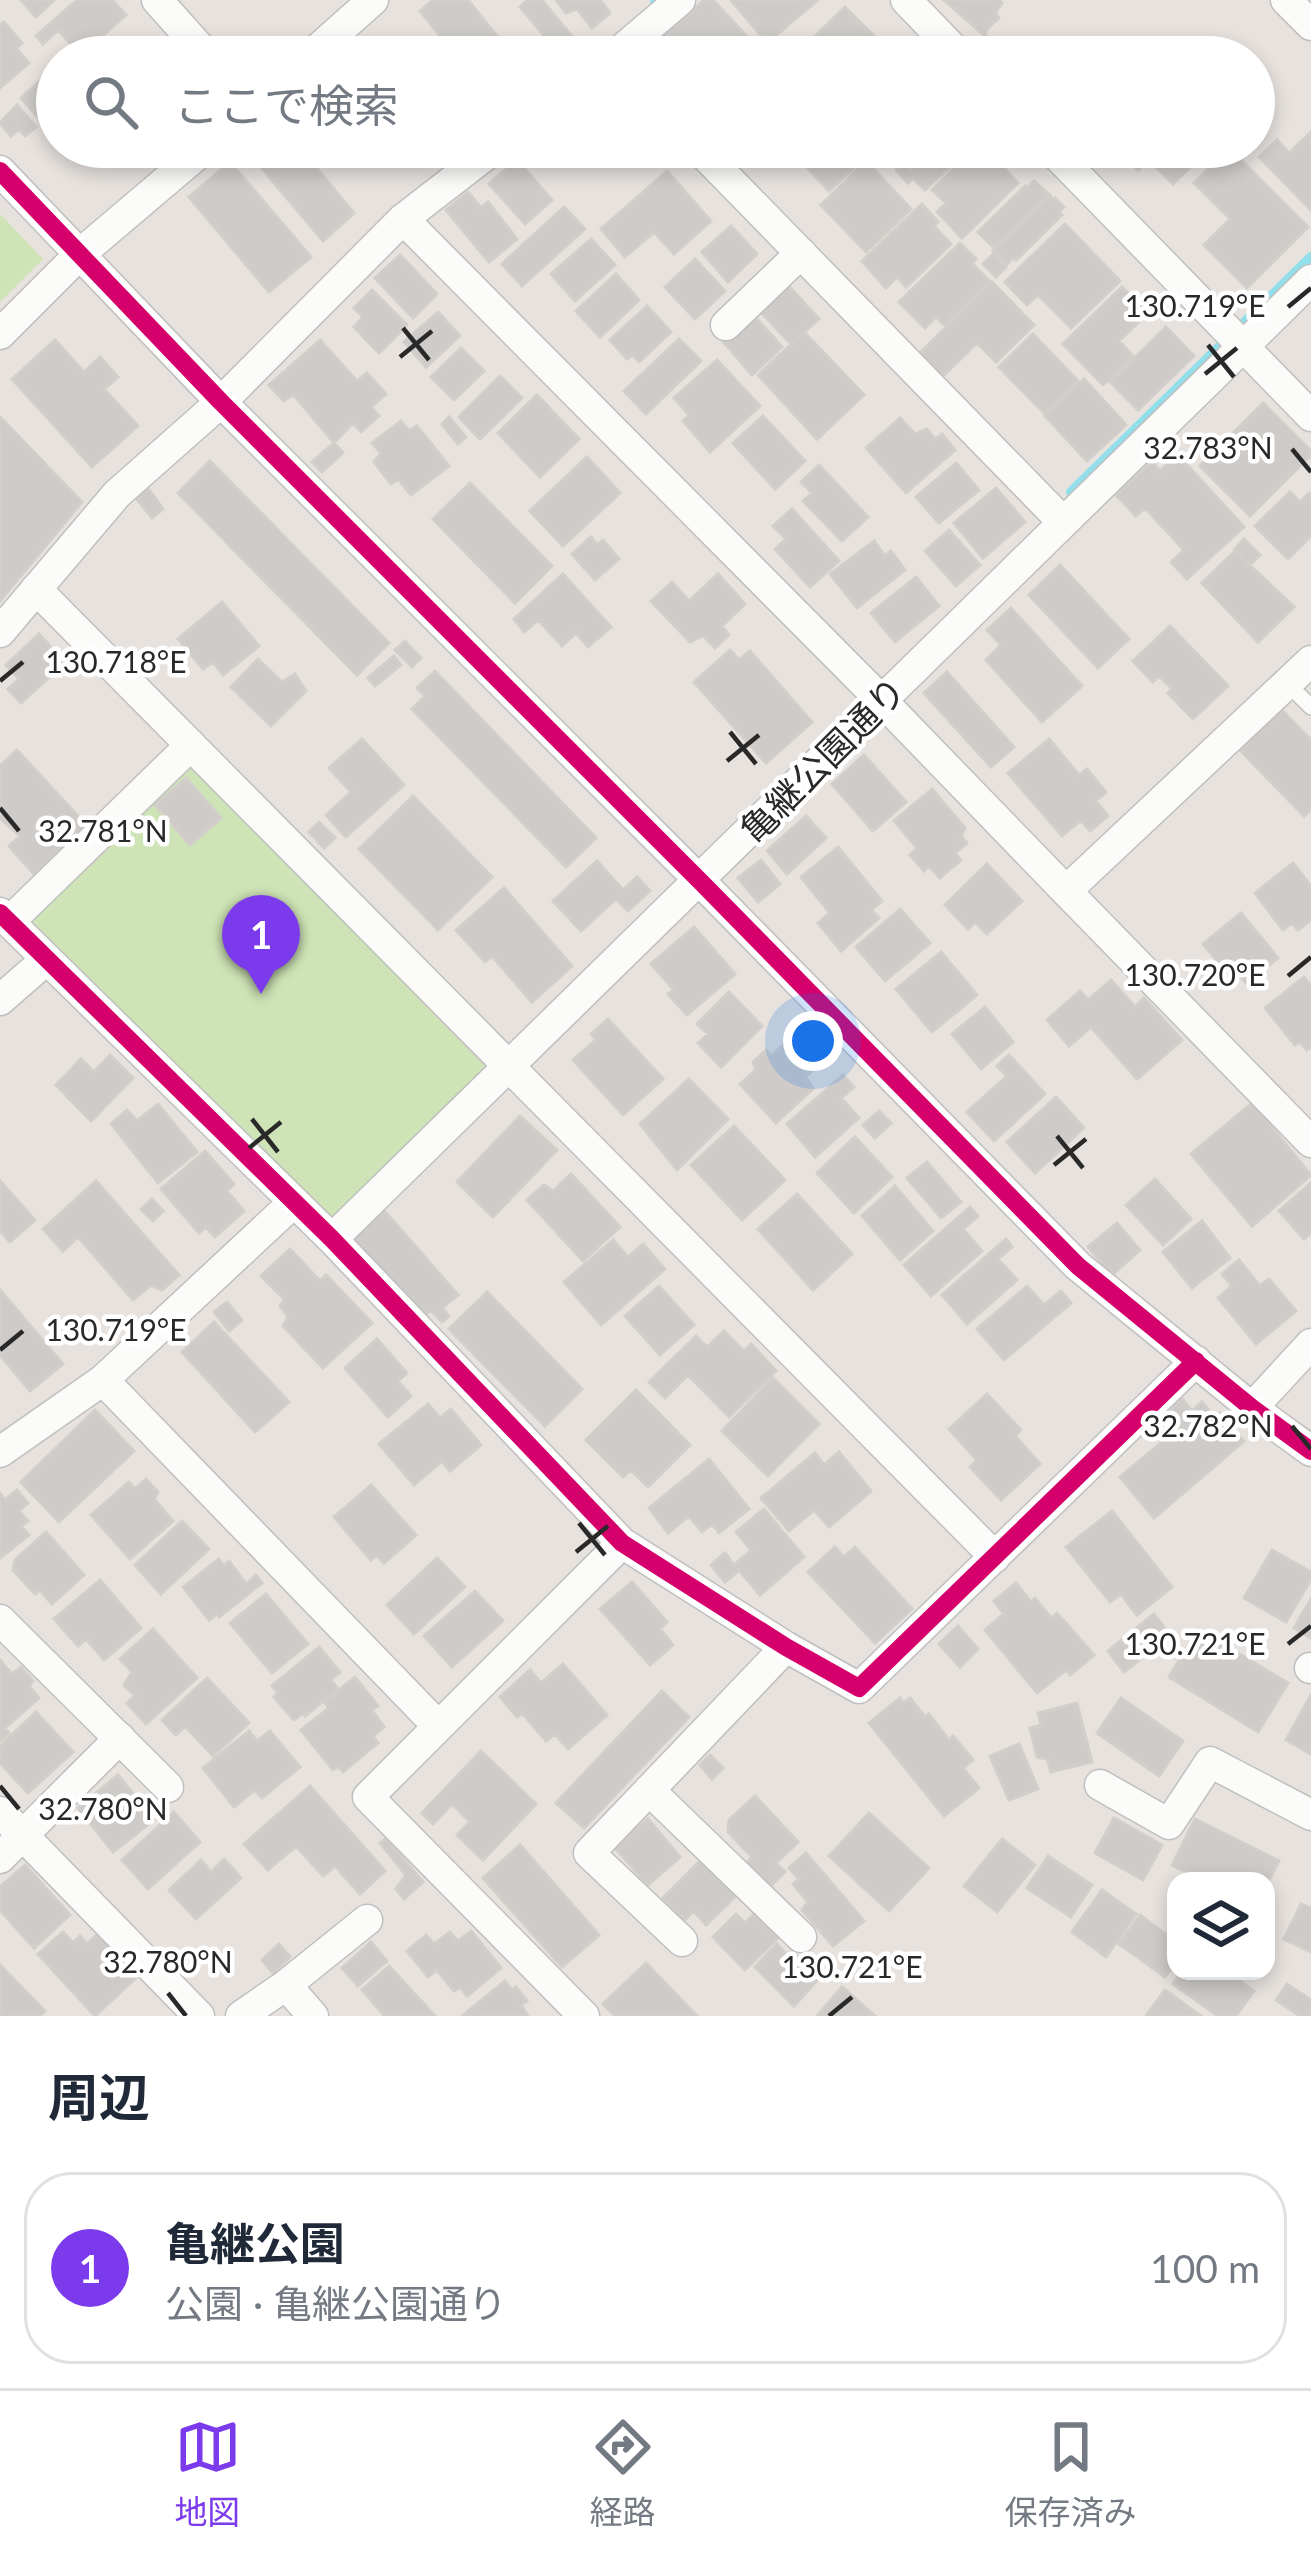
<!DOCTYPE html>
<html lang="ja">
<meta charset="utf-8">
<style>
body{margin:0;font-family:Lato,"Noto Sans JP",sans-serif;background:#f6f6f7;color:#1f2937}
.controls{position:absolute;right:36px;bottom:36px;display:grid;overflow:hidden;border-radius:24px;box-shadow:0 6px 18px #0003}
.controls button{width:108px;height:108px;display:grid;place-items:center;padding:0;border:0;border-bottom:3px solid #e0e1e3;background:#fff;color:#1f2937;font:60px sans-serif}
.you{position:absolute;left:813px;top:1041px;width:42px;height:42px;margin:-30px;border:9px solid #fff;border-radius:50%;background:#1a73e8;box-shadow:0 0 0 18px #1a73e833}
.badge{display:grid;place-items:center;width:78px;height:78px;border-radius:50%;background:#7c3aed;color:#fff;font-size:39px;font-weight:700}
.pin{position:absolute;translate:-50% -99px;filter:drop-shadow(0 3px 6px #0008)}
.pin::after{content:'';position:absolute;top:63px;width:42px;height:36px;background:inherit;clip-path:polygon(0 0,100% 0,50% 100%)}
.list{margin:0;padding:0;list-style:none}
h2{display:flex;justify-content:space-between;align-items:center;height:156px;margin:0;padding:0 48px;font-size:51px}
h2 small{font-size:39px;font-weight:400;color:#747a83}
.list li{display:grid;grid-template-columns:78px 1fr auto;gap:36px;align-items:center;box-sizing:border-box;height:192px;margin:0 24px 24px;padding:0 24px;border:3px solid #e0e1e3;border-radius:48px}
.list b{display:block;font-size:45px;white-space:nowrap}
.list p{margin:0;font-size:39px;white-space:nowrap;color:#747a83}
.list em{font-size:39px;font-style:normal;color:#747a83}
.icon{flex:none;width:66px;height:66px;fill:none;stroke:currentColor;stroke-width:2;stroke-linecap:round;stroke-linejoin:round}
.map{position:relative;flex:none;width:1311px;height:2016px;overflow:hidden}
.search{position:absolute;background:#fff;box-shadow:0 6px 18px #0003;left:36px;right:36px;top:36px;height:132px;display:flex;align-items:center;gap:30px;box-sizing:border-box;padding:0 42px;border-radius:66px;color:#747a83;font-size:45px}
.sheet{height:372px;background:#fff}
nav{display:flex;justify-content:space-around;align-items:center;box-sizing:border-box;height:168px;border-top:3px solid #e0e1e3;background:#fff;font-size:33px;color:#747a83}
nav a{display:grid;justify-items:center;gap:6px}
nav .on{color:#7c3aed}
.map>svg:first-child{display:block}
.green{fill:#cee3b6}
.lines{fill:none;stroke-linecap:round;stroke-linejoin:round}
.stream{stroke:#90dfeb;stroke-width:10}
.building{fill:#cecbc8;stroke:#d2ceca;stroke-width:3}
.service-casing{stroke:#c0bfc0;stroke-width:18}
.minor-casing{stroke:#c0bfc0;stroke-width:33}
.service{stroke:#fbfbfa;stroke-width:15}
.minor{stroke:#fbfbfa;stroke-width:30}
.cycleway-casing{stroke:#fff;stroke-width:26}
.cycleway{stroke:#d6006c;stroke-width:18}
.ticks{fill:none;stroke:#292929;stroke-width:4.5}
.labels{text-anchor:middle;stroke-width:9;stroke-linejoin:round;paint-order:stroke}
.street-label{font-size:36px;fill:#292929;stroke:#fff}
.ticks-label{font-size:30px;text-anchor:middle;fill:#292929;stroke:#fff;stroke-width:9;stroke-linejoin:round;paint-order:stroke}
</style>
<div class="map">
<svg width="1311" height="2016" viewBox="0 0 1311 2016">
<rect width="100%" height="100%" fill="#e7e2de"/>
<path class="green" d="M0 214 43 259 0 302Z
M194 762 495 1066 332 1224 26 922Z"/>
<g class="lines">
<path class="stream" d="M655 2 657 0
M1071 492 1311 257"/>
</g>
<path class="building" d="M21 0H54L36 17Z
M77 0H112L126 15 81 55 58 30 43 44 36 36Z
M433 0H468L514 57H457L420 11Z
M528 0H542L579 45 562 57 520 7Z
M556 0H600L610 13 592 28 577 9 566 13Z
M704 0H713L752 42 737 57H701L692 46 680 57H645L640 52 677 17 681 21Z
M731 0H818L767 43Z
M944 0H998L1002 3 995 13 999 18 986 30 985 36Z
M845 7 891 53 888 57H816L805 46Z
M4 22 22 43 16 48 29 63 1 87 0 25Z
M757 42 771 57H740Z
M54 68 57 71V98L37 116 21 98Z
M17 105 36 127 25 136 19 129 11 136 0 123Z
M1311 132V210L1259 157 1277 140 1289 153Z
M269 147H299L354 213 323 241 254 159Z
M788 147H858L866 156 829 191Z
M907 147H965L968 150 925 190 913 178 908 183 896 170 903 164 909 171 912 168 901 158 906 153 903 151Z
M1116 147H1211L1173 184 1157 168 1162 164 1153 155 1138 170Z
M1229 148 1308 227 1247 288 1204 245 1230 219 1194 183Z
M974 149 984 160 991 154 1018 183 962 238 937 212 946 203 932 190Z
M517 160 552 200 525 224 489 184Z
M866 161 911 209 866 252 821 205Z
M230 162 311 257 269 292 189 197Z
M667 171 711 221 674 254 654 232 625 257 601 229Z
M1034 181 1050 195 993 247 978 232 1025 186 1027 188Z
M468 192 481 208 488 202 517 239 489 262 446 210Z
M1051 197 1053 200 1055 198 1064 207 1059 213 1062 215 1016 260 1013 258 1007 264 993 250Z
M922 204 938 222 934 226 951 244 906 287 897 277 886 288 862 261Z
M564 207 585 229 522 286 502 264Z
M1065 224 1120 281 1071 328 1038 295 1027 305 1005 282Z
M731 226 757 254 728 282 702 252Z
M591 239 615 265 575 301 551 274Z
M960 243 976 259 972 263 989 281 944 325 936 317 925 328 899 302Z
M993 254 1006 267 996 277 983 264Z
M400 255 437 294 413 318 375 278Z
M695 259 725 291 695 319 665 287Z
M616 274 639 300 600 337 576 311Z
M783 280 819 319 791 344 755 306Z
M992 282 1034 325 996 362 977 343 941 378 918 355Z
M1122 287 1148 313 1119 341 1133 356 1103 385 1063 344Z
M372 290 407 325 379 353 354 327 363 317 354 308Z
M647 306 671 332 639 362 633 355 627 359 610 340Z
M438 312 460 336 426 367 404 342Z
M751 312 782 347 752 375 721 339Z
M1166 327 1194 356 1138 410 1110 382Z
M804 332 864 395 817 439 758 375Z
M1033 334 1078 381 1044 413 999 367Z
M679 339 701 361 646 414 624 391Z
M55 340 84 372 100 357 118 377 104 389 138 426 92 467 12 379Z
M320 340 357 381 367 373 386 394 371 407 379 416 361 432 353 423 334 443 293 394 284 401 269 385Z
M461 348 484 371 454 400 431 377Z
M717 360 760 406 710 452 683 421 689 415 674 398Z
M500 376 522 398 480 439 459 417Z
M1084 379 1126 425 1087 461 1045 416Z
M537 395 579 439 540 477 498 433Z
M1263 403 1311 451V455L1250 516 1200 466Z
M763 416 805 461 775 489 733 443Z
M0 417 82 502 0 601Z
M449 417 466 437 458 444 442 424Z
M900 418 915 434 927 429 935 439 942 434 955 450 906 493 866 448Z
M401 421 409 431 417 426 449 466 411 495 398 479 391 484 374 462 381 453 372 443Z
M334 443 343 453 322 472 312 462Z
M1177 454 1244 527 1187 579 1171 562 1184 550 1145 508 1136 516 1116 495 1152 462 1160 471Z
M587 457 620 493 563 546 530 511Z
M210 461 389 643 357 675 178 493Z
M956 463 979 490 939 523 916 497Z
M819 465 868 517 842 541 803 501 812 493 801 482Z
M470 483 552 566 515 603 433 519Z
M148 488 163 509 152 518 136 498Z
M996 488 1025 522 983 558 954 523Z
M1290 492 1300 502 1309 493 1311 495V536L1288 559 1255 526Z
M792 509 839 561 810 587 775 549 786 539 773 526Z
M949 530 980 565 956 586 925 551Z
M591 537 597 545 603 540 619 559 595 580 572 554Z
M1244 539 1260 555 1250 565 1235 549Z
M874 541 885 556 891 551 905 570 857 608 830 574Z
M1235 551 1294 607 1258 642 1202 583Z
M1060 565 1129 639 1098 668 1029 595Z
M563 574 611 627 588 647 576 633 562 646 538 620 524 632 514 619Z
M718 574 745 604 722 626 729 635 715 648 703 636 690 642 651 601 672 582 689 601Z
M916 577 939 606 895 642 871 613Z
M222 602 259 646 223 675 213 662 203 669 178 639Z
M1011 608 1082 686 1042 722 986 660 1001 645 987 630Z
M1170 626 1228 686 1193 719 1168 693 1172 689 1159 676 1153 682 1133 661Z
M39 634 65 663 21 703 8 689 19 679 6 665Z
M405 641 421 658 412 667 395 650Z
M730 650 739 660 750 651 812 722 766 763 694 682Z
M394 656 401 665 375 686 368 678Z
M258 659 282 682 295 674 306 691 271 726 231 687Z
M435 671 596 838 566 867 412 709 425 696 417 688Z
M947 672 1014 747 991 767 924 693Z
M1282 710 1311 740V810L1304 816 1240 750Z
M362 739 404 785 346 837 326 815 351 792 329 768Z
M1049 739 1079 775 1087 769 1106 792 1096 801 1108 816 1090 831 1081 820 1062 836 1008 773Z
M17 750 87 826 34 874 9 846 20 836 0 818V766Z
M864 755 906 802 873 831 832 784Z
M186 778 221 818 190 845 155 805Z
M932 789 965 828 961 836 967 843 955 853 961 860 940 878 929 866 924 871 910 855 917 848 894 821Z
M413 796 492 877 438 930 359 849Z
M806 816 826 838 787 874 767 851Z
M319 822 335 838 324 848 309 832Z
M838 847 882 901 871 910 879 918 841 951 818 923 830 913 801 877Z
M761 860 780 884 758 902 738 878Z
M597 861 623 890 637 877 650 891 628 911 616 899 581 931 553 901Z
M1293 863 1311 886V920L1298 930 1292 923 1283 930 1255 893Z
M987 864 1022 901 987 934 975 922 968 929 945 905Z
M504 888 572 966 532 1002 492 956 485 962 456 930Z
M900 909 930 943 885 981 856 947Z
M1241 913 1278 958 1246 983 1237 972 1233 979 1203 944Z
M694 927 735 974 687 1015 668 994 674 990 651 964Z
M941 952 977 995 932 1032 896 989Z
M1304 977 1311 985V1047L1307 1050 1300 1042 1295 1045 1265 1008Z
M1111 980 1135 1007 1144 998 1182 1040 1137 1079 1091 1027 1069 1046 1047 1020 1080 991 1088 1000Z
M729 992 762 1026 721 1067 698 1043 708 1034 697 1024Z
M985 1007 1013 1042 981 1069 952 1034Z
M608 1019 663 1079 623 1115 573 1060 596 1040 591 1034Z
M794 1035 820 1064 806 1077 813 1089 776 1123 740 1084 756 1070 753 1062 766 1050 771 1056Z
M110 1055 133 1078 91 1121 56 1085 81 1059 94 1072Z
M1009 1055 1045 1094 994 1141 967 1112 1007 1076 997 1066Z
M843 1075 854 1087 841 1098 859 1118 815 1157 787 1124Z
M689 1079 728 1119 677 1170 640 1124Z
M1056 1097 1084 1128 1035 1173 1007 1142Z
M1252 1103 1311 1175 1252 1226 1191 1154Z
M158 1104 197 1152 158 1183 111 1124 127 1110 137 1121Z
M879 1111 891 1123 875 1138 863 1125Z
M520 1116 557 1150 493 1217 457 1182Z
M734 1126 785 1180 742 1220 691 1165Z
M855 1137 892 1177 854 1213 817 1173Z
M205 1151 234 1184 227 1191 244 1211 215 1237 206 1227 199 1233 161 1189Z
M927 1162 961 1202 941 1218 907 1178Z
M571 1174 620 1227 583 1261 527 1200 544 1185 553 1191Z
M1155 1179 1191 1219 1163 1245 1126 1205Z
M0 1181 35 1220 10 1242 0 1231Z
M96 1181 179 1275 162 1290 151 1285 133 1300 78 1237 63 1251 43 1229Z
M1311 1183V1233L1304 1239 1279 1211Z
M895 1186 933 1231 900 1260 862 1216Z
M797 1194 852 1254 813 1290 758 1229Z
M152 1199 163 1211 153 1221 141 1209Z
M970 1207 978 1216 963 1229 982 1251 931 1296 904 1265Z
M382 1208 458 1295 442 1308 449 1316 442 1322 431 1310 418 1321 347 1238Z
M1202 1221 1230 1258 1192 1288 1163 1252Z
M1117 1223 1140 1250 1112 1275 1088 1247Z
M1006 1239 1012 1247 998 1259 1017 1280 967 1324 942 1295Z
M613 1240 628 1257 643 1244 665 1269 601 1325 564 1282Z
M290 1249 320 1281 326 1275 372 1323 323 1368 283 1326 288 1317 280 1306 284 1299 261 1276Z
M1239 1260 1260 1286 1269 1279 1296 1311 1256 1344 1218 1298 1232 1286 1222 1274Z
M659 1286 694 1325 660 1355 625 1316Z
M1027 1286 1044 1305 1061 1291 1071 1303 1004 1360 977 1329Z
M0 1290 63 1364 30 1391 0 1355Z
M487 1292 582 1389 545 1426 449 1329Z
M227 1302 242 1320 229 1331 214 1312Z
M214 1322 289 1402 255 1432 182 1352Z
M724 1331 744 1351 751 1344 776 1371 729 1417 688 1375 665 1398 649 1382 696 1336 707 1347Z
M377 1339 407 1373 398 1381 411 1396 388 1417 345 1368Z
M773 1378 819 1424 768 1476 722 1431Z
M636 1390 690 1445 648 1487 631 1470 623 1477 586 1440Z
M987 1394 1021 1430 1015 1436 1040 1464 1001 1500 970 1467 977 1460 949 1429Z
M1182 1399 1192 1411 1202 1402 1215 1417 1220 1413 1244 1441 1154 1518 1120 1477 1181 1426 1168 1411Z
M428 1404 440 1418 451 1409 481 1445 450 1471 442 1461 414 1485 379 1444Z
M95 1410 134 1451 59 1522 21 1482Z
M839 1452 871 1491 829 1527 814 1510 789 1531 761 1498 815 1453 824 1465Z
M709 1459 749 1509 719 1533 712 1524 702 1532 689 1516 668 1533 649 1508Z
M146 1479 158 1492 154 1499 173 1521 130 1559 91 1515 129 1482 135 1489Z
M371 1485 416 1535 384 1563 376 1555 371 1560 334 1517Z
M17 1490 28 1503 19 1511 28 1521 21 1526 29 1535 0 1558V1493L5 1500Z
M764 1509 804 1557 760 1595 739 1570 725 1582 711 1565 725 1553 734 1565 751 1550 736 1532Z
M1112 1511 1172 1587 1137 1615 1121 1594 1110 1602 1066 1547Z
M182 1521 209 1549 161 1594 135 1565Z
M46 1532 84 1575 52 1604 40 1590 35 1594 13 1570 15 1560Z
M835 1547 844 1557 855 1547 912 1609 875 1643 808 1572Z
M1272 1550 1311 1572V1579L1286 1622 1244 1598Z
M437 1558 465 1587 414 1634 387 1605Z
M219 1559 224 1566 229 1561 246 1584 256 1575 262 1583 219 1617 217 1614 209 1620 183 1587Z
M100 1580 141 1628 104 1660 86 1639 78 1646 54 1619Z
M632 1582 667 1622 660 1629 673 1645 650 1665 600 1609Z
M1016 1583 1031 1602 1035 1598 1051 1618 1057 1613 1094 1655 1070 1675 1066 1670 1037 1693 985 1630 1004 1614 994 1601Z
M475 1591 503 1621 452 1667 424 1636Z
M266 1594 308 1644 272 1673 230 1623Z
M1311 1599V1638L1294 1628Z
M1154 1614 1170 1635 1124 1672 1108 1651Z
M958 1626 978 1649 960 1667 939 1644Z
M153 1629 197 1678 146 1724 127 1703 135 1696 124 1685 132 1672 120 1659Z
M1198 1629 1288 1683 1258 1732 1169 1677Z
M319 1647 340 1672 331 1680 338 1689 305 1716 303 1713 294 1720 274 1697 278 1693 272 1686Z
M0 1660 12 1674 21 1667 33 1681 29 1686 39 1698 5 1728 9 1733 0 1741Z
M563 1664 607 1715 568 1749 555 1734 546 1741 522 1713 517 1717 500 1697 530 1670 541 1683Z
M355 1677 378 1706 372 1710 384 1727 373 1736 378 1743 343 1772 338 1766 333 1770 301 1730 329 1708 324 1702Z
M207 1678 249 1723 213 1756 185 1726 176 1735 162 1720Z
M662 1691 689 1717 584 1828 556 1803Z
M1311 1695V1754L1286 1740Z
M900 1698 903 1703 910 1698 925 1717 929 1714 949 1740 953 1736 973 1760 963 1768 979 1788 944 1816 869 1723Z
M1121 1698 1183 1741 1159 1776 1097 1733Z
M1077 1703 1092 1762 1051 1772 1047 1759 1037 1757 1030 1728 1041 1725 1038 1713Z
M36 1712 73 1752 28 1793 0 1763V1746Z
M249 1731 257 1741 270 1731 300 1767 262 1798 255 1790 234 1807 203 1768Z
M1019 1744 1038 1789 1009 1800 990 1756Z
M481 1751 536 1804 483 1860 457 1835 470 1822 452 1804 433 1824 422 1813Z
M710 1755 723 1768 712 1779 700 1765Z
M118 1775 154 1820 113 1852 78 1808Z
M310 1786 385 1871 360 1894 335 1866 323 1876 296 1846 268 1870 244 1844Z
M755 1796 798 1842 776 1863 785 1872 769 1888 745 1864 752 1857 728 1832 729 1820Z
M174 1812 200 1842 148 1889 122 1860Z
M869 1813 929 1868 889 1911 829 1856Z
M1114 1818 1162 1845 1143 1880 1095 1853Z
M648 1819 680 1857 648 1885 615 1848Z
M1195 1819 1279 1861 1266 1886V1881H1204L1172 1865Z
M386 1838 423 1882 404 1899 396 1889 406 1875 380 1843Z
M1002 1839 1035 1865 997 1912 964 1886Z
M520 1845 599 1935 562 1967 483 1878Z
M806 1853 864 1921 833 1946 802 1910 808 1902 793 1884 799 1879 789 1868Z
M1048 1856 1092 1885 1071 1917 1027 1888Z
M703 1858 738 1894 706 1925 694 1911 685 1920 663 1898Z
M224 1859 241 1878 196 1919 169 1890 201 1860 211 1872Z
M25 1865 70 1915 34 1948 0 1910V1887Z
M1102 1890 1136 1914 1106 1957 1072 1932Z
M1301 1904 1311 1908V1952L1284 1939Z
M736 1914 745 1923 754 1914 778 1938 745 1970 713 1937Z
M1140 1915 1176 1942V1962L1165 1977 1119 1944Z
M471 1931 501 1968 467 1996 460 1987 454 1991 437 1970 428 1977 407 1951 426 1935 434 1944 450 1932 458 1941Z
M63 1932 73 1943 80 1936 87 1944 99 1933 139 1975 95 2016 38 1954Z
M371 1942 387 1961 358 1986 342 1968Z
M279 1944 290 1957 273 1973 262 1960Z
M777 1944 786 1954 792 1951 820 1977 794 2006 755 1967Z
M646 1963 697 2016H615L603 2004Z
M0 1965 45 2011 40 2016H0Z
M389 1966 435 2016H385L362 1990Z
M1183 1971H1226L1254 1991 1236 2016H1218L1173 1984Z
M505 1981 512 1990 516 1987 527 2001 521 2005 528 2016H462Z
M1287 1984 1311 2000V2016H1300L1276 2000Z
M842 1987 875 2016H817Z
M1165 1990 1201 2016H1146Z"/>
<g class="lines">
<g class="service-casing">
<path id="service" d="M1287 683 1311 707"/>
</g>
<g class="minor-casing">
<path id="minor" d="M157 0 208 57
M906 0 961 57
M1286 0 1311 25
M309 57 373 0
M613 57 680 0
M697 147 1063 522
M1049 147 1311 416
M0 171 221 402 700 881 1078 1266 1252 1408 1311 1451
M403 219 883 702 1066 891 1311 661
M726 325 801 253
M0 334 80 254 206 147
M36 589 995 1557
M0 632 117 494 221 402 403 219 496 147
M1066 891 1311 1142
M0 913 332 1239 622 1543 786 1647 859 1688 1196 1361
M9 922 191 745
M0 1000 47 959
M332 1239 1311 280
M103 1380 438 1726
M1252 1408 1311 1344
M0 1452 103 1380 294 1202
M0 1620 168 1787
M1310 1668H1311
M1100 1785 1169 1824 1210 1762 1311 1815
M649 1790 801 1937
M0 1812 199 2016
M0 1858 120 1738
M682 1941 589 1853 786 1647
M286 1985 367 1920
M241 2016 286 1985 313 2016
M584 2016 368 1797 622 1543"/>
</g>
<use href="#service" class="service"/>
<use href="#minor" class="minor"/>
<g class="cycleway-casing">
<path id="cycleway" d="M0 171 221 402 700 881 1078 1266 1252 1408 1311 1451
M0 913 332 1239 622 1543 786 1647 859 1688 1196 1361"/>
</g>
<use href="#cycleway" class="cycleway"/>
</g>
<path class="ticks" d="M1288 307 1311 288M403 328 429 360M1208 345 1234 377M400 357 432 331M1205 374 1237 348M1292 449 1311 472M0 681 23 662M730 732 756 764M727 761 759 735M0 808 19 831M1288 976 1311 957M252 1119 278 1152M1057 1136 1083 1168M249 1148 281 1122M1054 1165 1086 1139M0 1350 23 1331M1292 1426 1311 1449M579 1523 605 1555M576 1552 608 1526M1288 1644 1311 1626M0 1786 19 1809M168 1993 186 2016M829 2016 852 1997"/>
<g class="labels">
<g class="street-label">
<text transform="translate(823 760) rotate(-45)" y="13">亀継公園通り</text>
</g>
</g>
<g class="ticks-label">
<text x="1195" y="317">130.719°E</text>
<text x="1208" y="459">32.783°N</text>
<text x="116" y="673">130.718°E</text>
<text x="103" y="842">32.781°N</text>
<text x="1195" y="986">130.720°E</text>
<text x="116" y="1341">130.719°E</text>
<text x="1208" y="1437">32.782°N</text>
<text x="1195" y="1655">130.721°E</text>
<text x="103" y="1820">32.780°N</text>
<text x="168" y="1973">32.780°N</text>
<text x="852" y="1978">130.721°E</text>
</g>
</svg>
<div class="controls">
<button><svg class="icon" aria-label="layers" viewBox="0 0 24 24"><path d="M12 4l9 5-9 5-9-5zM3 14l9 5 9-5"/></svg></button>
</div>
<div class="you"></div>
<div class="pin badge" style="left:261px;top:994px">1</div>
<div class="search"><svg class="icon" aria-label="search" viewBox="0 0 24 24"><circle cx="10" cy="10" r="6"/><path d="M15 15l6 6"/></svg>ここで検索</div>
</div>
<section class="sheet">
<h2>周辺<small></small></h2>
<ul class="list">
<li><span class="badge">1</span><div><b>亀継公園</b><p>公園 · 亀継公園通り</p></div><em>100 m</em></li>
</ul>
</section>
<nav>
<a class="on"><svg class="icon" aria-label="map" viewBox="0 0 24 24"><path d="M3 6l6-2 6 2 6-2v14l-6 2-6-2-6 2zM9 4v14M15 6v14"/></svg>地図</a>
<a><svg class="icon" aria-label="directions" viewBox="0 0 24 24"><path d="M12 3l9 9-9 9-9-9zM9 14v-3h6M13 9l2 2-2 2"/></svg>経路</a>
<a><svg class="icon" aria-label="saved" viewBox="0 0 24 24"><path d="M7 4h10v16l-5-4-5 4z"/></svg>保存済み</a>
</nav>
